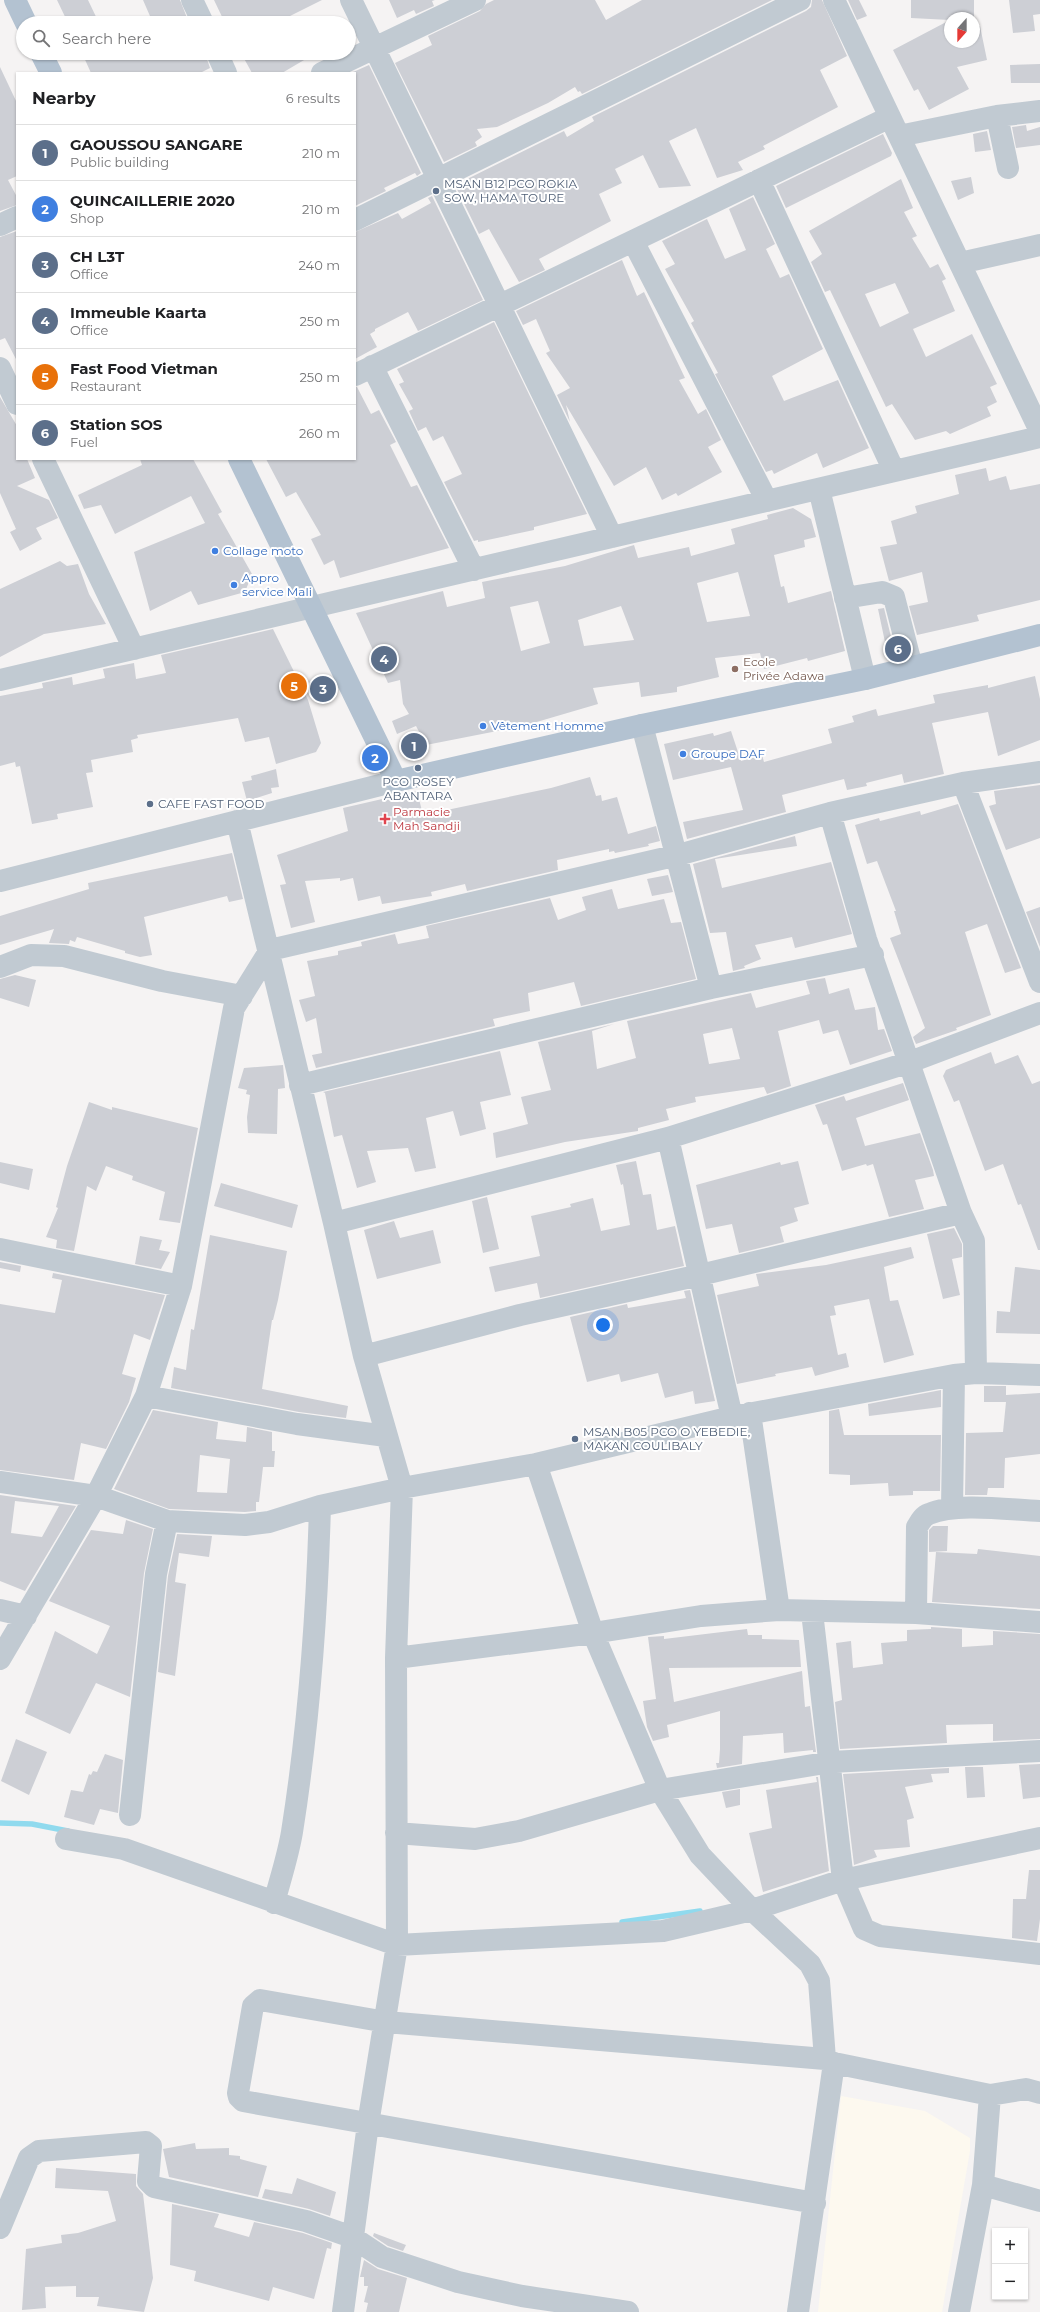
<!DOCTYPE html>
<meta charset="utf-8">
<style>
body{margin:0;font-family:Montserrat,sans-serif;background:#f2f2f2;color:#202124}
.controls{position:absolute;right:12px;bottom:12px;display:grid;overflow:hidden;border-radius:0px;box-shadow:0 1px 3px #0004}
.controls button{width:36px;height:36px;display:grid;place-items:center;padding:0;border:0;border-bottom:1px solid #e0e0e0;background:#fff;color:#202124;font:20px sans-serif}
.compass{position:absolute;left:944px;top:12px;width:36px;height:36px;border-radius:50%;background:#fff;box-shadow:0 1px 3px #0004;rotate:201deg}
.you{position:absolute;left:603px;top:1325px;width:14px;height:14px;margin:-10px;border:3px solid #fff;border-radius:50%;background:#1a73e8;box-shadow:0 0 0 6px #1a73e833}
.badge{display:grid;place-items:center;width:26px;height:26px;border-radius:50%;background:#1a73e8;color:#fff;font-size:13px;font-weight:700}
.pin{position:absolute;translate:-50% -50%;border:2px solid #fff;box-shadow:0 1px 4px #0006}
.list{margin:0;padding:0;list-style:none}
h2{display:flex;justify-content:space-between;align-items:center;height:52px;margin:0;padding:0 16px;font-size:17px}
h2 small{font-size:13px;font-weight:400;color:#757577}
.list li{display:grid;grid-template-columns:26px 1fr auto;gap:12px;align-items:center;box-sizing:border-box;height:56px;padding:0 16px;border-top:1px solid #e0e0e0}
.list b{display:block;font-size:15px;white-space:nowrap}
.list p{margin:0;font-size:13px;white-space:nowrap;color:#757577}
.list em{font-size:13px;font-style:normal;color:#757577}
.icon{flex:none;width:22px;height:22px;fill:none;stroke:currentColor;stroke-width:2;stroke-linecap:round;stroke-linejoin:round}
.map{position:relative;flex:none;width:1040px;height:2312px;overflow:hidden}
.search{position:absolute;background:#fff;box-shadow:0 1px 3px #0004;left:16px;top:16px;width:340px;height:44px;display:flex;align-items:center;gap:10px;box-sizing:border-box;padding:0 14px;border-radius:22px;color:#757577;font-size:15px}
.panel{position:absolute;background:#fff;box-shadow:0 1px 3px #0004;left:16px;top:72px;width:340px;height:388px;border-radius:0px}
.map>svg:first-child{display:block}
.commercial{fill:#fdf9ef}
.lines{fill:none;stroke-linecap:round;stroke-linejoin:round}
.stream{stroke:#90daee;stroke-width:5.5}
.building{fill:#cdcfd5;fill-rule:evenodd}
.minor{stroke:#c1cad2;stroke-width:22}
.major{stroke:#b3c2d1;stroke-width:22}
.service-dot{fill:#5c6f8a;stroke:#fff;stroke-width:1.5}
.shop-dot{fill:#3f7fe0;stroke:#fff;stroke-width:1.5}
.education-dot{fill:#8d6e63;stroke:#fff;stroke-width:1.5}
.health-dot{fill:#e0444e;stroke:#fff;stroke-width:1.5}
.labels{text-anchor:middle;stroke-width:4;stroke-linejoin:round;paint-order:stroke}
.service-label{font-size:12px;fill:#4e5e75;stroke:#fff;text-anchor:start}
.shop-label{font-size:12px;fill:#366cbe;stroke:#fff;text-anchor:start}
.education-label{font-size:12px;fill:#785e54;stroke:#fff;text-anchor:start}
.health-label{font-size:12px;fill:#be3a42;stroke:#fff;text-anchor:start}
</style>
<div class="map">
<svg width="1040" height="2312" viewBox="0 0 1040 2312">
<rect width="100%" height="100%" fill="#f5f3f3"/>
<path class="commercial" d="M841 2096 925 2111 970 2138V2151L942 2312H818Z"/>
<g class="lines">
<path class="stream" d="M0 1823 32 1824 68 1831
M622 1922 700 1911"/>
</g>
<path class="building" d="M57 0H88L99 23H68Z
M143 0H180L189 23H153Z
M214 0H322L288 17 291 23H225Z
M389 0H435L432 1 434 6 416 14 414 10 397 18Z
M494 0H595L606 20 642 0H772L582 94 580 91 578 92 575 87 548 103 497 127 477 129 482 137 475 142 477 146 444 162 395 63 432 45 428 36 480 11 486 4Z
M812 0H822L847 56 820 70 838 107 763 146 765 149 738 162 743 170 717 178 696 128 669 141 691 186 659 188 643 155 615 169 622 183 599 194 611 221 539 259 545 270 519 282 489 229 479 234 455 185 564 131 567 137 594 121 592 117 806 11 811 7Z
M848 0H859L867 16 857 20Z
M911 0H974V18L950 20 911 18Z
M1009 0H1040V14L1033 15 1035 31 1013 33Z
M950 20V42H974V28L980 26 987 60 957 67 969 89 929 110 918 89 914 91 893 50Z
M82 53H205L210 68 200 73H91Z
M241 53H316L282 73H252Z
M1040 64V83H1011L1010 65Z
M369 65 421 173 417 176 415 173 384 188 386 191 355 206V73H351Z
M0 67 17 103V176L8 180 17 197V205L0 211Z
M1026 125 1027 131 1040 127V145L1016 148 1012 127Z
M987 131 991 150 975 152 973 134Z
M883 134 892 153 891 156 786 208 776 186Z
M971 177 974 193 958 200 951 181Z
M901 179 913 208 904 212 917 236 912 238 930 268 938 264 946 279 942 281 955 311 913 329 926 357 972 334 997 384 990 387 997 402 987 407 991 416 950 434 946 431 915 440 892 404 886 407 830 290 825 292 811 262 822 254 809 231ZM895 283 909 313 880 327 865 294Z
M432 196 483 300 418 331 408 312 375 329V331L370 334 377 347 355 359V232L398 213 402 219 431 203 428 198Z
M753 197 775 244 766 249 780 278 789 274 823 349 772 376 784 401 838 380 869 448 823 468 817 453 774 474 772 470 766 472 715 374 718 373 691 323 694 321 665 269 675 264 662 241 707 219 725 259 746 250 729 209Z
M17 231V361L5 338 0 340V237Z
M622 260 637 296 644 292 685 378 679 380 698 414 706 409 721 440 708 447 722 472 678 496 676 493 662 500 646 467 614 486 566 405 570 422 557 395 570 388 546 353 550 351 536 319 523 325 516 311Z
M494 322 587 514 534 527V530L478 542V540L474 541 444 482 462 474 443 436 433 441 426 427 418 431 409 411 413 409 399 384 404 382 397 369Z
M355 387H357L371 414 379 410 396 442 390 445 411 487 417 485 449 548 340 578 334 560 324 565 311 539 321 535 296 492 286 497 266 459H355Z
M0 397 17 426V459H27L35 478 17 486 49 500 58 518 36 528 42 539 20 551 10 532 16 529 0 493Z
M140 459H193L222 512 218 514 252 574 245 592 198 605 191 591 150 611 134 552 205 523 191 496 115 534 101 505 84 509 78 495 142 465Z
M986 468 989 481 1006 476 1010 490 1040 484V600L977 615 979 621 917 635 909 606 928 602 922 572 889 581 880 547 897 544 891 521 917 513 915 506 959 494 955 475Z
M793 508 811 519 816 537 804 540 805 547 774 555 781 587 784 586 788 603 831 591 845 651 808 661 807 658 764 669 760 653 715 658 719 677 677 687V692L641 697 639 682 593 688 598 704 523 726 426 745 416 726 397 734 392 721 409 714 403 704 400 680 388 683 356 613 443 591 447 607 485 598 482 582 565 566 634 545 638 558 689 547 691 556 735 544 731 529 768 519 767 515ZM738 572 750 616 707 622 697 583ZM538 601 550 643 521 651 510 607ZM621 606 634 640 584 646 578 620Z
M60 561 67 566 78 564 89 594 106 624 44 634 0 657V589Z
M884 608 892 641 885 642 878 609Z
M273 629 308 700 321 743 316 752 276 764 269 737 245 742 238 718 137 735 138 738 131 740 133 752 91 760 93 772 86 773 93 807 57 814 58 819 32 824 20 766 16 767 15 762 0 766V696L43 688 42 683 72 677 73 685 105 678 103 669 134 663 136 679 166 673 161 655Z
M1035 676 1040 699V740L998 756 988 712 932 723 944 774 904 783 902 774 866 783 867 786 847 790 844 779 782 795 786 812 687 839 683 822 743 810 731 767 673 780 664 744 713 733 714 736 731 731 741 761 762 755 764 762 832 743 828 729 854 722 852 716 876 709 878 716 935 703 933 695 988 685V688Z
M276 769 279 787 271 788 272 793 247 801 242 782 252 780 251 776Z
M590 777 596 796 601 795 602 801 617 797 628 834 656 826 660 841 648 844 649 846 615 853 614 851 609 852V849L557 860 558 870 467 891 465 884 431 892 432 896 382 904 380 896 358 901 353 878 340 881V878L305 881 315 922 291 928 280 885 286 884 277 855 348 831 343 808 417 791 423 815 551 788Z
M1040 785V838L1006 850 989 806 996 804 994 791Z
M958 804 1021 968 1005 973 987 924 965 932 991 1015 956 1028 957 1030 916 1044 913 1037 925 1028 890 938 901 934 894 911H896L877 861 867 864 855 825 879 818 880 821 920 811 921 815Z
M795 836 797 846 715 859 722 888 831 862 852 934 795 948 792 937 755 945 761 959 744 966 745 968 733 971 726 932 710 933 693 864Z
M232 853 243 899 229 902 227 896 144 917 152 955 140 957 125 953V951L77 937 75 942 70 940 69 944 49 943 54 929 0 945V916L89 889 88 883Z
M668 875 673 892 652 896 647 879Z
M612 889 618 909 664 899 671 923 681 922 696 979 581 1006 574 982 528 993 530 1011 493 1019 495 1026 316 1068 312 1055 322 1053 316 1018 306 1022 299 1000 315 996 307 961 338 955V951L362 946 361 942 395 934 398 944 429 938 426 926 550 898 558 920 586 910 582 897Z
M1040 907V947L1026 912Z
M15 975 36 980 29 1007 0 998V979Z
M825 978 829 994 849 988 855 1010 875 1007 878 1030 884 1029 892 1051 850 1065 838 1030 823 1034 819 1020 778 1031 791 1086 767 1094 764 1087 695 1097 696 1102 666 1109 669 1120 638 1128V1131L565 1142 496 1158 493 1133 528 1124 521 1097 551 1090 538 1042 614 1024 592 1031 597 1069 636 1058 627 1021 751 993 756 1008 810 994 806 981ZM732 1028 740 1059 709 1064 703 1034Z
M500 1051 511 1095 480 1102 486 1129 460 1136 453 1111 426 1118 436 1168 415 1172 408 1148 367 1151 376 1182 357 1188 342 1135 334 1137 325 1093 323 1092Z
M991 1052 995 1064 1018 1055 1032 1084 1040 1081V1250H1038L1021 1204 1018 1205 1003 1164 985 1171 959 1100 954 1102 943 1076 946 1070Z
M283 1065 285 1088 278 1089 277 1134 248 1133 247 1117 250 1095 246 1094 247 1090 238 1088 244 1068Z
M903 1083 909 1100 856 1118 865 1146 920 1133 933 1170 934 1176 915 1180 924 1209 889 1217 873 1164 867 1166 866 1164 842 1171 827 1124 823 1125 815 1105 844 1096 846 1101Z
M89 1102 112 1110V1107L198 1128 180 1223 159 1220 165 1192 132 1180 133 1176 106 1166 96 1191 87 1186 74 1251 56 1248 57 1240 46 1237 58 1208 56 1207 67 1166Z
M636 1161 643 1195 651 1194 657 1230 675 1226 684 1266 540 1298 537 1283 495 1292 489 1267 540 1256 531 1216 571 1207 570 1204 593 1198 601 1231 630 1225 623 1184 621 1185 616 1165Z
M798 1161 809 1204 794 1208 798 1221 780 1227 784 1242 739 1253 732 1224 706 1229 696 1185 780 1162 781 1165Z
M0 1162 33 1169 29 1190 0 1183Z
M221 1183 298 1205 292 1228 214 1206Z
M487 1197 499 1249 483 1253 472 1201Z
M394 1221 400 1238 433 1230 441 1263 377 1279 364 1230Z
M954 1228 962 1244V1257L952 1259 960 1295 943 1299 927 1234Z
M210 1235 287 1251 278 1300 273 1320H272L262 1389 348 1406 346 1418 299 1412 171 1388 174 1367 186 1370 191 1329 194 1330Z
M140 1236 162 1240 159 1250 170 1252 161 1269 135 1264Z
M911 1247 914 1258 884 1267 890 1301 898 1300 914 1355 884 1363 869 1299 834 1306 836 1315 830 1316 838 1355 846 1353 849 1367 815 1376 812 1367 775 1374 776 1376 737 1384 717 1295 759 1286 756 1274 826 1265Z
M0 1262 21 1266 20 1272 0 1268Z
M1015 1267 1040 1270V1334L996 1333 997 1311 1010 1312Z
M53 1273 165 1295 150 1340 134 1334 122 1374 136 1378 129 1402 106 1449 81 1443 74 1480 0 1470V1304L55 1313 62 1280 52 1278Z
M690 1290 715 1401 695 1404 693 1391 665 1398 658 1373 621 1382 619 1374 587 1382 570 1317 627 1304 628 1308 686 1298 684 1291Z
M984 1386H1006V1395L1040 1393V1454L1005 1458 1004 1488H988L987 1495H965L966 1433 1003 1432 1006 1402H984Z
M941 1390V1407L869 1416 868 1404Z
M839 1409 844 1435H941L940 1491H913V1495L889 1496 888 1483 850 1485V1475L829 1474V1411Z
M153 1410 218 1422 216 1439 246 1442 247 1427 272 1432V1451H275L274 1467H263L259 1502H256V1511L245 1512 169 1509 114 1489ZM200 1455 230 1459 227 1493 197 1492Z
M0 1495 76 1506 25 1591 0 1581ZM15 1501 59 1506 42 1537 11 1533Z
M126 1520 153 1529 144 1573 130 1697 96 1683 70 1734 25 1713 55 1631 97 1654 110 1626 49 1601 91 1530 123 1534Z
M933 1526H948L947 1551 929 1552V1530Z
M177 1534 212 1536 209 1557 179 1553 175 1582 186 1584 175 1676 158 1672 168 1576Z
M978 1549 1040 1556V1609L932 1602 936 1552 977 1554Z
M931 1627 962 1629V1647L993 1645V1631L1040 1634V1739L993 1741V1724L946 1725 947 1743 840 1749 835 1702 842 1700 836 1643 851 1641 853 1668 883 1664 881 1643 907 1641V1630L931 1629Z
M747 1629 748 1635H762V1639L799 1640 801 1667 669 1668 674 1702 802 1671 805 1707 810 1706 816 1752H813V1750L784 1753 783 1733 743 1736 742 1764 717 1768 716 1763H719L720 1749V1711L667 1725 669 1737 653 1741 647 1727 643 1701 656 1699 648 1637 664 1636V1639Z
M16 1739 47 1752 29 1795 1 1781Z
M105 1754 123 1760 118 1813 100 1809 94 1825 64 1817 71 1790 83 1792 89 1774 91 1775 93 1771 97 1772Z
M1040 1764V1797L1023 1799 1019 1765Z
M965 1767H983L985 1797 967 1798Z
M949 1768V1773L931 1774 933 1782 905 1787 914 1818 907 1820 910 1847 874 1850 877 1857 854 1865 843 1774Z
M816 1777H818L829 1871 763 1892 749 1833 772 1828 766 1790 817 1782Z
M740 1789V1805L726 1808 722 1792Z
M1029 1870H1040V1919L1037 1941 1012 1938 1013 1899H1026Z
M195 2143 196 2149 229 2148V2155L240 2156V2159L267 2166 258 2197 169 2177 163 2149Z
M56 2168 136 2174V2186L143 2194 153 2278 144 2312 97 2306 99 2297H76V2286L45 2287 46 2308 22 2310 26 2249 62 2243 61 2235 78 2233 116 2221 108 2191 55 2188Z
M297 2178 336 2192 330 2216 309 2209 262 2198 265 2189 292 2194Z
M172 2204 219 2214 214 2227 249 2237 254 2222 303 2233 332 2243 331 2249 327 2248 314 2299 273 2287 269 2301 194 2281 196 2271 170 2265Z
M374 2233 406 2245 403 2251 388 2246 373 2236Z
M364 2260 378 2269 407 2278 399 2312H366L368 2303 364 2302 368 2286H364V2277H360Z"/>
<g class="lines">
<path class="minor" d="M192 0 203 23
M351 0 612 537
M834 0 1040 431
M217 53 226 73
M322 73 475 0
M997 116 1008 168
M899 136 997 116 1040 111
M759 180 894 471
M355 220 800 0
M0 225 17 217
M633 241 767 501
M960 263 1040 245
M372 366 474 570
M0 368 17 404
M355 375 890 117
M43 459 134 649
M819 489 865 679
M845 598 882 592 894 597 912 667
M0 680 1040 437
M642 725 711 988
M963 783 1040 982
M830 813 866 939 961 1213 974 1241 976 1373
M237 821 334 1223 364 1356 402 1488 396 1658 397 1945 368 2124 343 2312
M0 881 396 781
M0 967 31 955 64 956 162 981 242 996
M300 1085 711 988 873 955
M668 1138 732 1417
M334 1223 668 1138 910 1062 1040 1013
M0 1249 181 1286
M364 1356 520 1315 700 1275 961 1213
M146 1396 297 1424 386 1436
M750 1413 779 1610
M536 1464 593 1633 660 1790 700 1855 752 1910 810 1964 819 1981 825 2059
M0 1482 96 1496 167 1521 245 1525 269 1522 320 1506 402 1488 536 1464 732 1417 954 1375 976 1373 1040 1375
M952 1508 954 1375
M0 1610 26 1616
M812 1612 843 1880 864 1929 880 1936 1040 1954
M916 1613 917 1527C920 1522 923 1516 929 1514 957 1502 1010 1510 1040 1511
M396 1658 593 1633 701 1616 779 1610 916 1613 1040 1622
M0 1659 96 1496 146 1396 181 1286 234 1008 270 950 678 855 830 813 963 783 1040 772
M130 1815 156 1574 167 1521
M396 1833 475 1839 519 1831 660 1790 831 1762 1040 1751
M66 1839 124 1849 397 1945 663 1931 752 1910 843 1880 1040 1838
M274 1903C280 1880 288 1856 292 1832 309 1724 317 1615 320 1506
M983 2185 1040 2201
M815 2203 243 2101 239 2097 238 2093 253 2006 260 2000 386 2022 825 2059 834 2063 990 2095 1026 2089 1040 2093
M0 2228 29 2158 39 2151 146 2142 151 2146 148 2181 154 2187 306 2221 352 2237 382 2257 458 2282 522 2296 628 2312
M798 2312 834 2063
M959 2312 983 2185 990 2095"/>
<path class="major" d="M15 0 26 23
M41 53 51 73
M239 459 396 781 642 725 865 679 1040 635"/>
</g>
<g class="service-dot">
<circle cx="436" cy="191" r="4"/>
<circle cx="418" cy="768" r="4"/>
<circle cx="150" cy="804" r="4"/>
<circle cx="575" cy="1439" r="4"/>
</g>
<g class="shop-dot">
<circle cx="215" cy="551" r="4"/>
<circle cx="234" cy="585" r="4"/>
<circle cx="483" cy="726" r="4"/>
<circle cx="683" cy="754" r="4"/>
</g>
<circle class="education-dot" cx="735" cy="669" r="4"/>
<path class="health-dot" d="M383 813h4v4h4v4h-4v4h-4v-4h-4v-4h4z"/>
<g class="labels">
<g class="service-label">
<text x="444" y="188">MSAN B12 PCO ROKIA<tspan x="444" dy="14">SOW, HAMA TOURE</tspan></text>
<text x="418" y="786" text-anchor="middle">PCO ROSEY<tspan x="418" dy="14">ABANTARA</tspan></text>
<text x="158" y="808">CAFE FAST FOOD</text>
<text x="583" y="1436">MSAN B05 PCO O YEBEDIE,<tspan x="583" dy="14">MAKAN COULIBALY</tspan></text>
</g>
<g class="shop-label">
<text x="223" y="555">Collage moto</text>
<text x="242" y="582">Appro<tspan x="242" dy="14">service Mali</tspan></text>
<text x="491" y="730">Vêtement Homme</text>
<text x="691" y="758">Groupe DAF</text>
</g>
<g class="education-label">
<text x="743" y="666">Ecole<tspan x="743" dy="14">Privée Adawa</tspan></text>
</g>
<g class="health-label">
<text x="393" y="816">Parmacie<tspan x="393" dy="14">Mah Sandji</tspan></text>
</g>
</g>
</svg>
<div class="controls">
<button>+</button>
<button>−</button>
</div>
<svg class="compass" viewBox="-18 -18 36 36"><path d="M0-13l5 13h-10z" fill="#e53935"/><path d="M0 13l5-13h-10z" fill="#757577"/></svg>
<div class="you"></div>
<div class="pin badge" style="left:414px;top:746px;background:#5c6f8a">1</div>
<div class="pin badge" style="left:375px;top:758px;background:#3f7fe0">2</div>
<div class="pin badge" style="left:323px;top:689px;background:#5c6f8a">3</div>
<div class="pin badge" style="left:384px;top:659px;background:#5c6f8a">4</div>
<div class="pin badge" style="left:294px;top:686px;background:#e8710a">5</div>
<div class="pin badge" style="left:898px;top:649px;background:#5c6f8a">6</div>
<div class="search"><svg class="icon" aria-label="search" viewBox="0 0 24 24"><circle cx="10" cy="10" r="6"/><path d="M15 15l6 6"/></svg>Search here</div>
<section class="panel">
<h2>Nearby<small>6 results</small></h2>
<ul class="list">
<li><span class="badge" style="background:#5c6f8a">1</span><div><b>GAOUSSOU SANGARE</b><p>Public building</p></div><em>210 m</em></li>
<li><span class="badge" style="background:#3f7fe0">2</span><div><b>QUINCAILLERIE 2020</b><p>Shop</p></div><em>210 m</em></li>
<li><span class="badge" style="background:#5c6f8a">3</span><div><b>CH L3T</b><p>Office</p></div><em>240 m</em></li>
<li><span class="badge" style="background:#5c6f8a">4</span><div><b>Immeuble Kaarta</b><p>Office</p></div><em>250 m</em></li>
<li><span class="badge" style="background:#e8710a">5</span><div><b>Fast Food Vietman</b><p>Restaurant</p></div><em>250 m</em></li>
<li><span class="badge" style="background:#5c6f8a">6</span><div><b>Station SOS</b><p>Fuel</p></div><em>260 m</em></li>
</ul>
</section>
</div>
